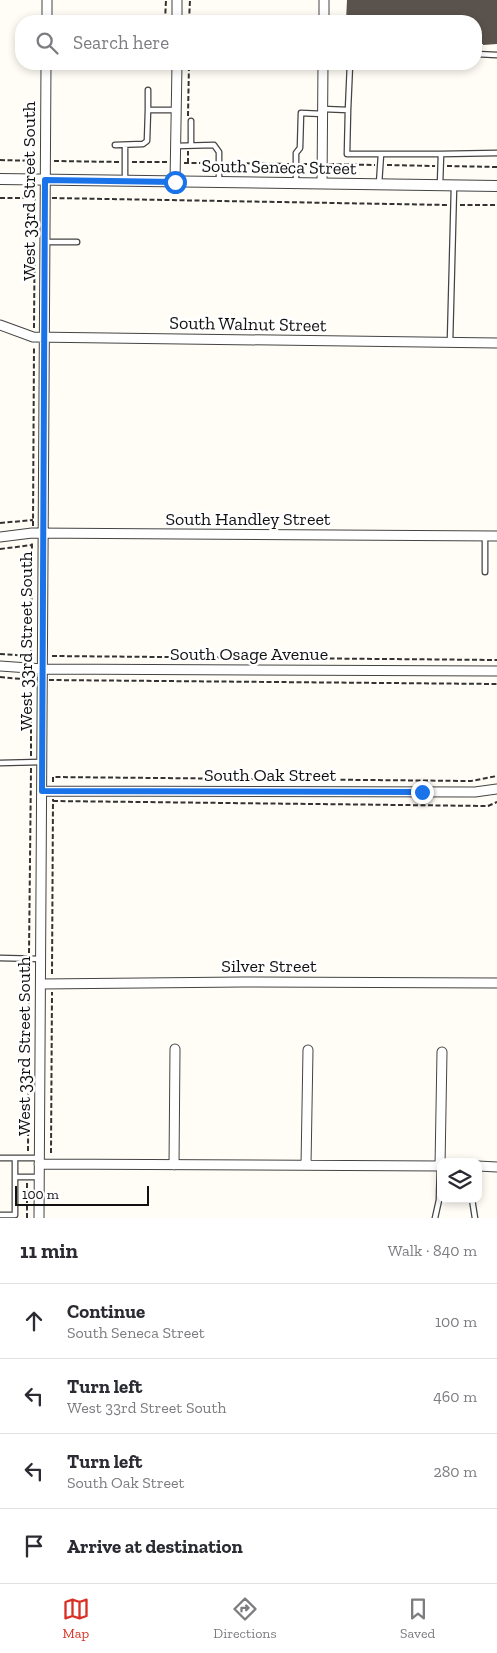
<!DOCTYPE html>
<meta charset="utf-8">
<style>
body{margin:0;font-family:"Zilla Slab",serif;background:#f7f7f7;color:#2b2b33}
.controls{position:absolute;right:15px;bottom:15px;display:grid;overflow:hidden;border-radius:10px;box-shadow:0 2px 8px #0003}
.controls button{width:45px;height:45px;display:grid;place-items:center;padding:0;border:0;border-bottom:1px solid #e1e1e2;background:#fff;color:#2b2b33;font:25px sans-serif}
.scale{position:absolute;left:15px;bottom:12px;width:134px;box-sizing:border-box;padding-left:5px;border:2px solid #111;border-top:0;font-size:14px;line-height:18px;white-space:nowrap;color:#111;-webkit-text-stroke:4px #fff;paint-order:stroke}
.stop{position:absolute;width:15px;height:15px;margin:-11px;border:4px solid #1a73e8;border-radius:50%;background:#fff}
.stop.end{background:#1a73e8;border-color:#fff;box-shadow:0 1px 5px #0008}
.list{margin:0;padding:0;list-style:none}
h2{display:flex;justify-content:space-between;align-items:center;height:65px;margin:0;padding:0 20px;font-size:21px}
h2 small{font-size:16px;font-weight:400;color:#7c7c81}
.list li{display:grid;grid-template-columns:32px 1fr auto;gap:15px;align-items:center;box-sizing:border-box;height:75px;padding:0 20px;border-top:1px solid #e1e1e2}
.list b{display:block;font-size:19px;white-space:nowrap}
.list p{margin:0;font-size:16px;white-space:nowrap;color:#7c7c81}
.list em{font-size:16px;font-style:normal;color:#7c7c81}
.icon{flex:none;width:28px;height:28px;fill:none;stroke:currentColor;stroke-width:2;stroke-linecap:round;stroke-linejoin:round}
.map{position:relative;flex:none;width:497px;height:1218px;overflow:hidden}
.search{position:absolute;background:#fff;box-shadow:0 2px 8px #0003;left:15px;right:15px;top:15px;height:55px;display:flex;align-items:center;gap:12px;box-sizing:border-box;padding:0 18px;border-radius:20px;color:#7c7c81;font-size:19px}
.sheet{height:365px;background:#fff}
nav{display:flex;justify-content:space-around;align-items:center;box-sizing:border-box;height:70px;border-top:1px solid #e1e1e2;background:#fff;font-size:14px;color:#7c7c81}
nav a{display:grid;justify-items:center;gap:2px}
nav .on{color:#d93025}
.map>svg:first-child{display:block}
.building{fill:#5a524d}
.lines{fill:none;stroke-linecap:round;stroke-linejoin:round}
.service-casing{stroke:#444;stroke-width:7}
.minor-casing{stroke:#444;stroke-width:11}
.tertiary-casing{stroke:#444;stroke-width:12}
.path{stroke:#333;stroke-width:2;stroke-dasharray:5 2.5;stroke-linecap:butt}
.service{stroke:#fff;stroke-width:4.5}
.minor{stroke:#fff;stroke-width:9}
.tertiary{stroke:#fff;stroke-width:10}
.route{stroke:#1a73e8;stroke-width:6}
.labels{text-anchor:middle;stroke-width:5;stroke-linejoin:round;paint-order:stroke}
.street-label{font-size:18px;fill:#111;stroke:#fff}
</style>
<div class="map">
<svg width="497" height="1218" viewBox="0 0 497 1218">
<rect width="100%" height="100%" fill="#fffdf5"/>
<path class="building" d="M347 0H497V44L483 45V44H477L476 21H346Z"/>
<g class="lines">
<g class="service-casing">
<path id="service" d="M476 54 497 55
M323 109 348 110 347 154H381
M148 110V90
M348 110 350 64
M115 145 143 144 147 141 148 110H176
M125 145V181
M191 145V121
M176 146 214 145 219 152V182
M441 154 497 153
M296 183V153L300 148 301 113 323 114
M379 184 381 154H441L440 185
M45 242H77
M450 342 454 187
M485 572V537
M0 763 41 762
M0 958 41 959
M0 1158H39
M15 1177H39
M472 1199 475 1218
M0 1215H15V1158
M435 1218 439 1200 440 1166"/>
</g>
<g class="minor-casing">
<path id="minor" d="M47 21V0
M177 21V0
M324 21V0
M175 182 177 64
M322 183 323 64
M0 325 33 337 497 343
M0 537 32 533 497 536
M0 666 43 669 497 671
M42 791 475 792 497 789
M41 984 243 982 497 983
M39 1164 441 1166
M174 1165 175 1049
M306 1165 308 1050
M440 1166 442 1052
M478 1166 497 1167
M39 1218 46 64"/>
</g>
<g class="tertiary-casing">
<path id="tertiary" d="M0 179 497 186"/>
</g>
<path class="path" d="M165 21 166 0
M189 21 190 0
M188 116 189 64
M0 160 37 161
M54 161 120 162
M132 162H167
M184 163H212
M188 163V151
M224 163 290 164
M302 164H315
M329 164 375 165
M387 165 435 166
M447 166 497 167
M0 198H35
M52 198 448 205
M460 205H497
M34 328 35 198
M0 523 33 520
M33 526 34 346
M0 549 32 545
M0 654 32 656
M52 656 497 660
M31 661 32 541
M0 677 32 680
M49 680 497 684
M31 756V676
M53 782V777L471 781 497 776
M53 801 488 806 497 802
M29 953 31 768
M52 974 53 799
M28 1151 29 966
M51 1153 52 992
M27 1218V1183"/>
<use href="#service" class="service"/>
<use href="#minor" class="minor"/>
<use href="#tertiary" class="tertiary"/>
</g>
<g class="lines">
<path class="route" d="M175 182 45 180 42 791 422 792"/>
</g>
<g class="labels">
<g class="street-label">
<text transform="translate(279 167) rotate(1)" y="6">South Seneca Street</text>
<text transform="translate(29 191) rotate(-90)" y="6">West 33rd Street South</text>
<text transform="translate(248 324) rotate(1)" y="6">South Walnut Street</text>
<text x="248" y="525">South Handley Street</text>
<text transform="translate(26 641) rotate(-90)" y="6">West 33rd Street South</text>
<text x="249" y="660">South Osage Avenue</text>
<text x="270" y="781">South Oak Street</text>
<text x="269" y="972">Silver Street</text>
<text transform="translate(24 1046) rotate(-90)" y="6">West 33rd Street South</text>
</g>
</g>
</svg>
<div class="controls">
<button><svg class="icon" aria-label="layers" viewBox="0 0 24 24"><path d="M12 4l9 5-9 5-9-5zM3 14l9 5 9-5"/></svg></button>
</div>
<div class="scale">100 m</div>
<div class="stop" style="left:175px;top:182px"></div>
<div class="stop end" style="left:422px;top:792px"></div>
<div class="search"><svg class="icon" aria-label="search" viewBox="0 0 24 24"><circle cx="10" cy="10" r="6"/><path d="M15 15l6 6"/></svg>Search here</div>
</div>
<section class="sheet">
<h2>11 min<small>Walk · 840 m</small></h2>
<ul class="list">
<li><svg class="icon" aria-label="ahead" viewBox="0 0 24 24"><path d="M12 20V5M6 11l6-6 6 6"/></svg><div><b>Continue</b><p>South Seneca Street</p></div><em>100 m</em></li>
<li><svg class="icon" aria-label="left" viewBox="0 0 24 24"><path d="M17 20v-9H6M10 6l-5 5 5 5"/></svg><div><b>Turn left</b><p>West 33rd Street South</p></div><em>460 m</em></li>
<li><svg class="icon" aria-label="left" viewBox="0 0 24 24"><path d="M17 20v-9H6M10 6l-5 5 5 5"/></svg><div><b>Turn left</b><p>South Oak Street</p></div><em>280 m</em></li>
<li><svg class="icon" aria-label="arrive" viewBox="0 0 24 24"><path d="M6 21V4h12l-3 4 3 4H6"/></svg><div><b>Arrive at destination</b></div></li>
</ul>
</section>
<nav>
<a class="on"><svg class="icon" aria-label="map" viewBox="0 0 24 24"><path d="M3 6l6-2 6 2 6-2v14l-6 2-6-2-6 2zM9 4v14M15 6v14"/></svg>Map</a>
<a><svg class="icon" aria-label="directions" viewBox="0 0 24 24"><path d="M12 3l9 9-9 9-9-9zM9 14v-3h6M13 9l2 2-2 2"/></svg>Directions</a>
<a><svg class="icon" aria-label="saved" viewBox="0 0 24 24"><path d="M7 4h10v16l-5-4-5 4z"/></svg>Saved</a>
</nav>
